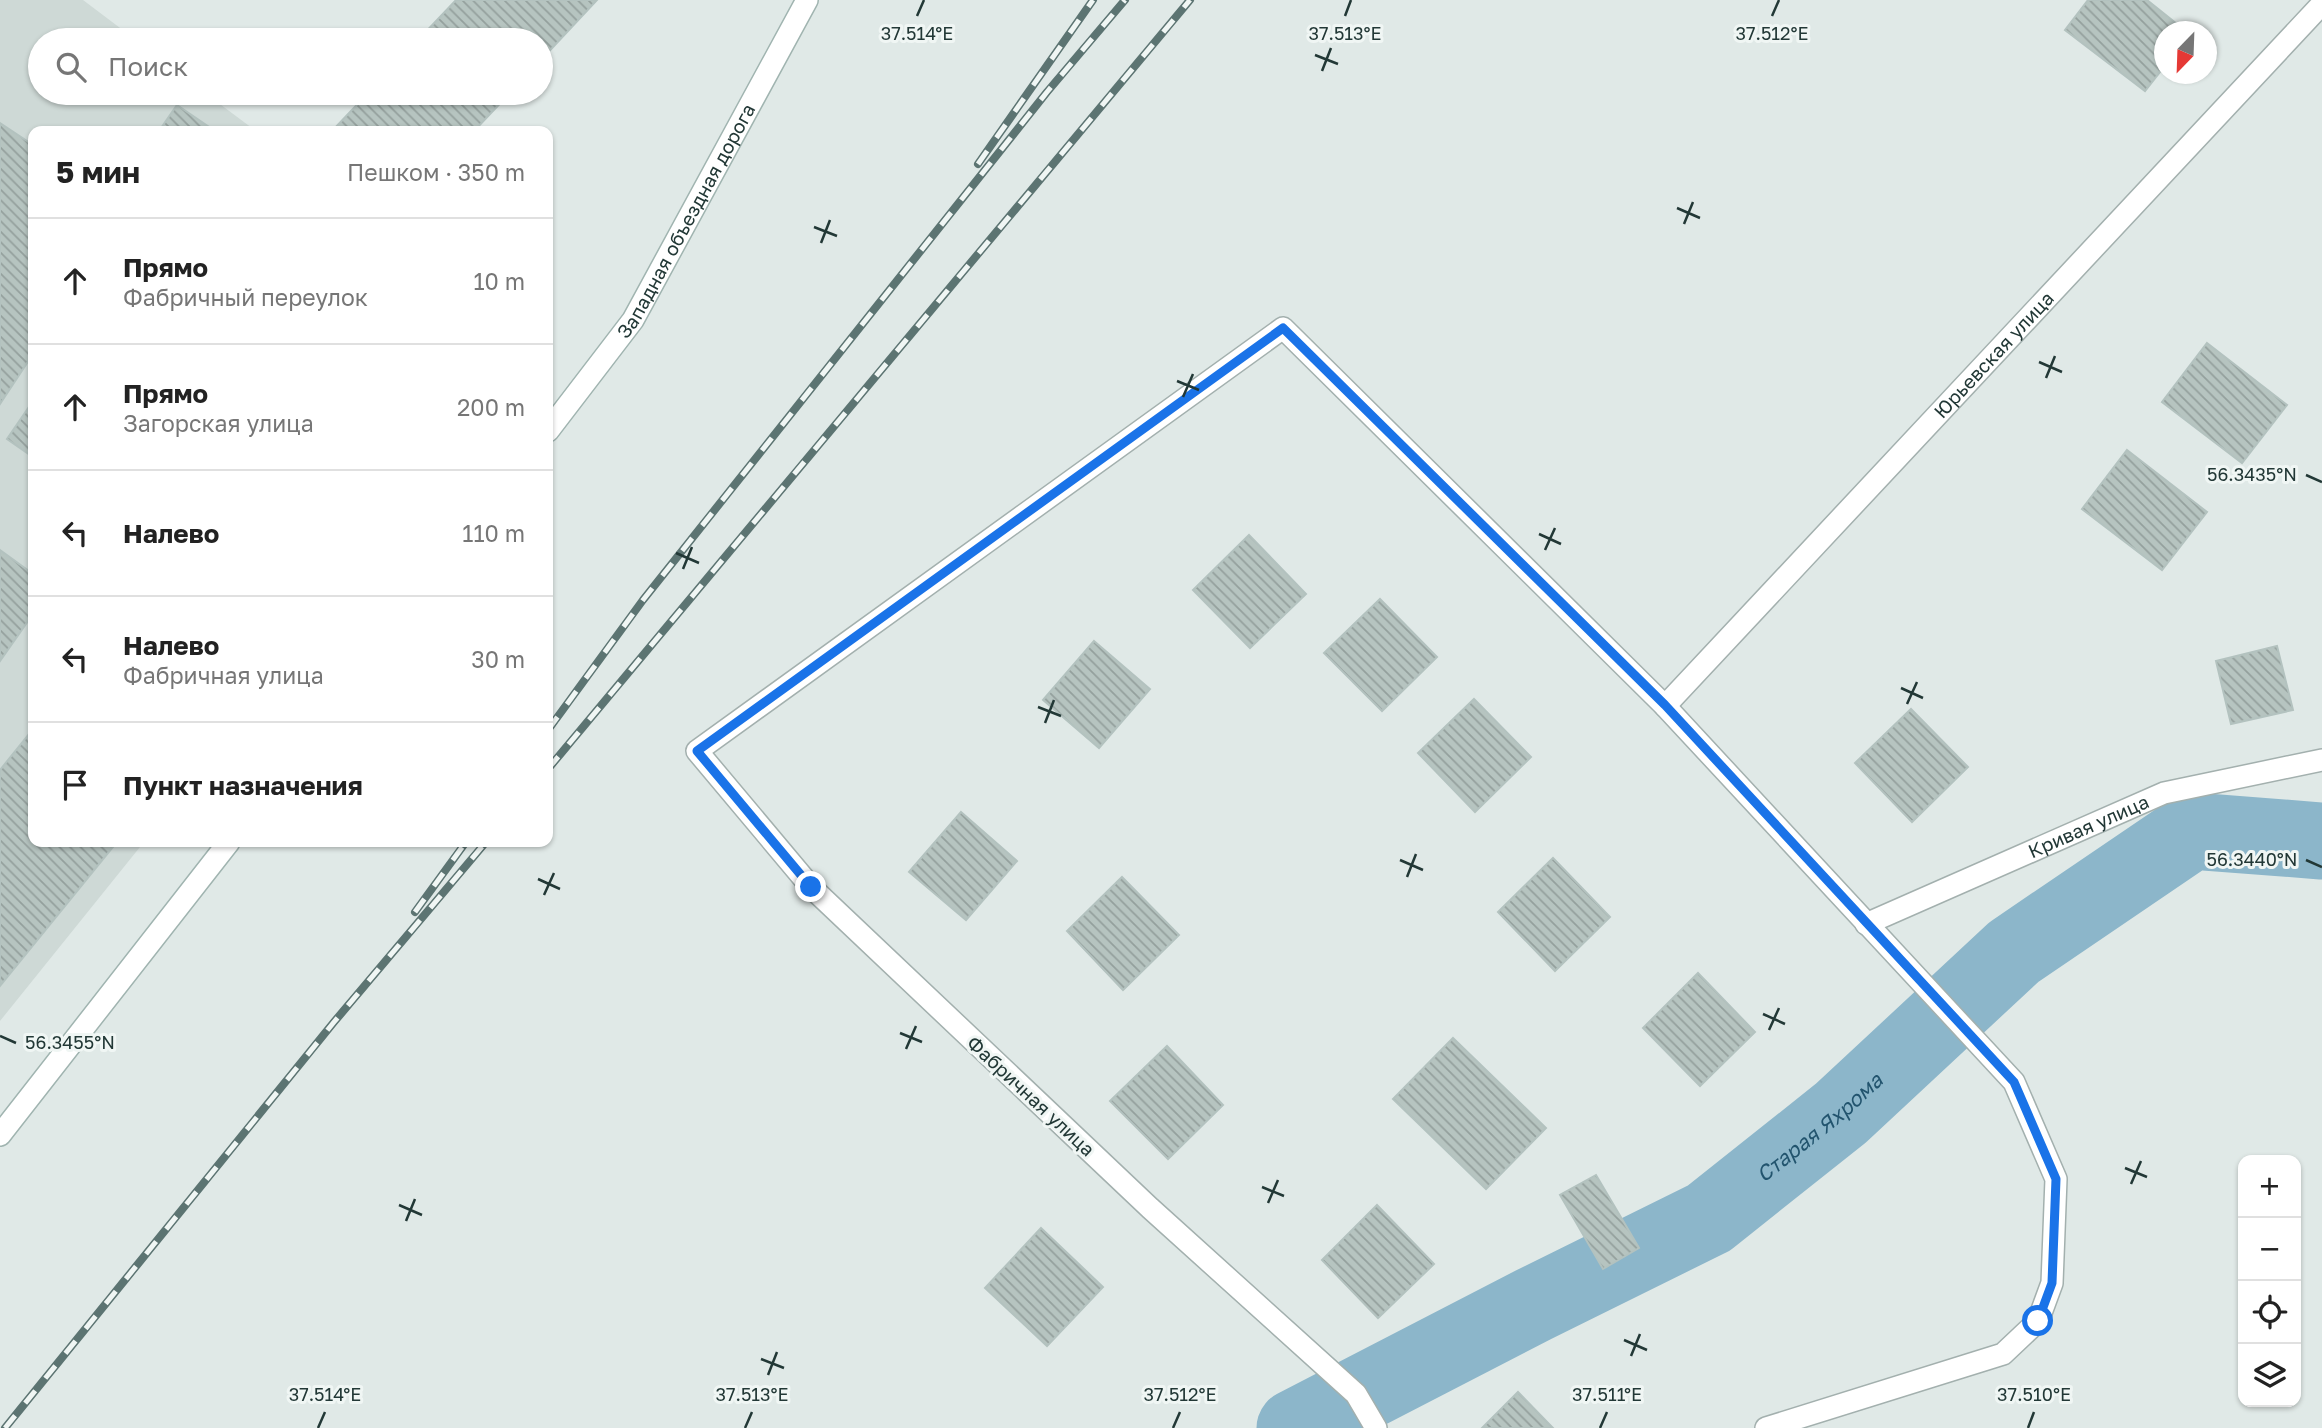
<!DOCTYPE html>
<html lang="ru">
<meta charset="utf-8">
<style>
body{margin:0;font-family:"Golos Text",sans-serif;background:#f6f6f6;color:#222}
.controls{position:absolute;right:21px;bottom:21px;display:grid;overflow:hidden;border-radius:14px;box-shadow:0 2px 5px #0004}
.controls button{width:63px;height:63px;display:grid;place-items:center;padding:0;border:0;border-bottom:2px solid #e0e0e0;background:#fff;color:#222;font:35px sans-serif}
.compass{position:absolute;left:2154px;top:21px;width:63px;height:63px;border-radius:50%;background:#fff;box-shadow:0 2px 5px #0004;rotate:203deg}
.stop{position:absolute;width:21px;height:21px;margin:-16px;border:5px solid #1a73e8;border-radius:50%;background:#fff}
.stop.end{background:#1a73e8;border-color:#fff;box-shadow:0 2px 7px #0008}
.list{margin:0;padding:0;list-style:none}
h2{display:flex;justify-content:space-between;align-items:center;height:91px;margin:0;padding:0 28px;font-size:30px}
h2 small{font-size:23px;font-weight:400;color:#767676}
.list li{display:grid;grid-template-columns:46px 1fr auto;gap:21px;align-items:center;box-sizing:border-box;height:126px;padding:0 28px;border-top:2px solid #e0e0e0}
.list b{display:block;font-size:26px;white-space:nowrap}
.list p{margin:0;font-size:23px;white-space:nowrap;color:#767676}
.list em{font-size:23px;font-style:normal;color:#767676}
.icon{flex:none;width:38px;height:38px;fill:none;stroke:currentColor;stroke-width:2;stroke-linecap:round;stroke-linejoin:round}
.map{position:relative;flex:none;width:2322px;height:1428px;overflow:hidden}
.search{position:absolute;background:#fff;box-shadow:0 2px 5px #0004;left:28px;top:28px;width:525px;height:77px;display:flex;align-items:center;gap:18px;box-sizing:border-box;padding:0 24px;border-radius:38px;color:#767676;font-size:26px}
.panel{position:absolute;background:#fff;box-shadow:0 2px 5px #0004;left:28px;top:126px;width:525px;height:721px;border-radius:14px}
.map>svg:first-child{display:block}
.built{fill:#ced9d6}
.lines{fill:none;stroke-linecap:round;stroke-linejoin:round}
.river{stroke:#8cb6ca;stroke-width:77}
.building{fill:url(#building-back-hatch);stroke:#b3c2bf;stroke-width:2}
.street-casing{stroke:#a3b0ae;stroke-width:24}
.secondary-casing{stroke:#a0b4b0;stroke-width:24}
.street{stroke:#fff;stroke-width:21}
.secondary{stroke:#fff;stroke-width:21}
.rail-casing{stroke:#5c7472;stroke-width:8}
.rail{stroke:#f0f6f4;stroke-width:5;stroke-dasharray:16;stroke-linecap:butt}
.route{stroke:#1a73e8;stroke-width:9}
.ticks{fill:none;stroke:#223836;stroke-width:2.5}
.labels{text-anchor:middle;stroke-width:6;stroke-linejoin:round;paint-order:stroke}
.street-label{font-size:19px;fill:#223836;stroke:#f0f6f4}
.water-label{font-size:21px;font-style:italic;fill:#22546e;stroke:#f0f6f4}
.ticks-label{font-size:18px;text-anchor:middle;fill:#223836;stroke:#f0f6f4;stroke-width:6;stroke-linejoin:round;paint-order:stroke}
</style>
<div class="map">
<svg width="2322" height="1428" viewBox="0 0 2322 1428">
<defs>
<pattern id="building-back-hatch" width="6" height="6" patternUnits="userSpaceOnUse" patternTransform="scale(1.75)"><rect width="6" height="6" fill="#b6c4c0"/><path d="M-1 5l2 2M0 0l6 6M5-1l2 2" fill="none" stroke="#94a09d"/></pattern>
</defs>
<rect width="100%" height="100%" fill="#e0e9e7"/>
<path class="built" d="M0 0H83L136 40H40V93H205L256 131H33V842H144L0 1021Z"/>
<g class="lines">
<path class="river" id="s1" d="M1295 1428 1533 1305 1709 1218 1841 1113 2014 952 2192 831 2322 841"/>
</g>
<path class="building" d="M456 0H597L541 60V40H418Z
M2088 0H2147L2187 32H2164V67L2145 91 2065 30Z
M368 93H510L474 131H332Z
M177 105 215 131H159Z
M0 123 33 145V354L0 404Z
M2207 343 2287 405 2242 463 2162 402Z
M33 401V457L7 439Z
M2127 450 2207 512 2162 570 2082 509Z
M1249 535 1306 594 1250 648 1193 590Z
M0 550 33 574V614L0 661Z
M1380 599 1437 657 1382 711 1324 653Z
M1094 641 1150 689 1099 748 1043 700Z
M2277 646 2293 710 2231 724 2216 661Z
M1474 699 1531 757 1475 812 1418 753Z
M1911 709 1968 767 1912 822 1855 763Z
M33 729V842H117L0 986V770Z
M961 812 1017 861 966 920 909 872Z
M1553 858 1610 917 1555 971 1498 912Z
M1122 877 1179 935 1123 990 1067 931Z
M1698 973 1755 1032 1700 1086 1643 1028Z
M1453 1038 1546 1128 1486 1189 1393 1099Z
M1167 1046 1223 1105 1168 1159 1110 1101Z
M1596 1175 1639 1248 1603 1269 1560 1195Z
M1377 1205 1434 1264 1378 1318 1322 1260Z
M1041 1228 1103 1287 1047 1346 985 1288Z
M1518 1392 1553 1428H1482Z"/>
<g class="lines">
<g class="street-casing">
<g id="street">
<path id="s2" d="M1665 706 2322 4"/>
<path id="s3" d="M1866 924 2164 793 2322 760"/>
<path d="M1376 1428 1356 1394 1150 1208 811 887 697 751 1283 328 1665 706 2014 1082 2056 1179 2052 1283 2038 1321 2003 1354 1766 1428"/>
</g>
</g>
<g class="secondary-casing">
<g id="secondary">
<path id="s4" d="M548 431 633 320 807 0"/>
<path d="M0 1135 229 842"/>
</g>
</g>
<use href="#street" class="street"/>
<use href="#secondary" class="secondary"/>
<g class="rail-casing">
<path id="rail" d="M978 164 1093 0
M548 730 643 600 1047 92 1125 0
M548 769 1190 0
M415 912 466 842
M5 1428 334 1022 486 842"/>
</g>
<use href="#rail" class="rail"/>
</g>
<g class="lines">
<path class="route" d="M811 887 697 751 1283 328 1665 705 2014 1082 2056 1179 2052 1283 2038 1321"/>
</g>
<path class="ticks" d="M917 16 924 0M1345 16 1351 0M1772 16 1779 0M1315 55 1338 64M1322 71 1331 48M1677 208 1700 218M1684 224 1693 202M814 227 837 236M821 243 830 220M2039 362 2062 372M2046 378 2055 356M1177 381 1199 390M1183 397 1193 374M2306 475 2322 482M1539 534 1561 544M1545 550 1555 528M676 553 699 563M683 569 692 547M1901 688 1923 698M1907 704 1917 682M1038 707 1061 716M1045 723 1054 700M1400 860 1423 870M2306 860 2322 867M1407 877 1416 854M538 879 560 889M544 895 554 873M1763 1014 1785 1024M1769 1030 1779 1008M900 1033 922 1042M0 1036 16 1043M906 1049 916 1026M2125 1168 2147 1177M2131 1184 2141 1161M1262 1187 1284 1196M1268 1203 1278 1180M399 1205 422 1215M406 1221 415 1199M1624 1340 1647 1350M1631 1356 1640 1334M761 1359 784 1368M768 1375 777 1352M318 1428 325 1412M745 1428 752 1412M1173 1428 1180 1412M1600 1428 1607 1412M2028 1428 2034 1412"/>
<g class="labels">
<g class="street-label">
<text dy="7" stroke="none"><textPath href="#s4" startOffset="252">Западная объездная дорога</textPath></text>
<text dy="7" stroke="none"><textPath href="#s2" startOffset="481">Юрьевская улица</textPath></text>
<text dy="7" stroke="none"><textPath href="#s3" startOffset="243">Кривая улица</textPath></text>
<text transform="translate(1031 1096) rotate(43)" y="7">Фабричная улица</text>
</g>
<g class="water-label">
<text dy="7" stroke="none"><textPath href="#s1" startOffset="607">Старая Яхрома</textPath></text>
</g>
</g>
<g class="ticks-label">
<text x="917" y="40">37.514°E</text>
<text x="1345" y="40">37.513°E</text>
<text x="1772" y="40">37.512°E</text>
<text x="2252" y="481">56.3435°N</text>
<text x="2252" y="866">56.3440°N</text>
<text x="70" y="1049">56.3455°N</text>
<text x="325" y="1401">37.514°E</text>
<text x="752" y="1401">37.513°E</text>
<text x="1180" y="1401">37.512°E</text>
<text x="1607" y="1401">37.511°E</text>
<text x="2034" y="1401">37.510°E</text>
</g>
</svg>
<div class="controls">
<button>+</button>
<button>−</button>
<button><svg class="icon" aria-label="locate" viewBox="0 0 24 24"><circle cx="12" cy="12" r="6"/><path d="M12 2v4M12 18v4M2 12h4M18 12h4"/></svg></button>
<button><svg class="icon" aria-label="layers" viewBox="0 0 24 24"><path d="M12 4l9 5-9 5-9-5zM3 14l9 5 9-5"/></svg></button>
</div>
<svg class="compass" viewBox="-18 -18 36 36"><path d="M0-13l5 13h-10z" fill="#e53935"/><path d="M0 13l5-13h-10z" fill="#767676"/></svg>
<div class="stop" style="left:2038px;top:1321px"></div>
<div class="stop end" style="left:811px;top:887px"></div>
<div class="search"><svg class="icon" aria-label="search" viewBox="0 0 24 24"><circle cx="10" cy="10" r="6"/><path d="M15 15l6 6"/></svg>Поиск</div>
<section class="panel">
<h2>5 мин<small>Пешком · 350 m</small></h2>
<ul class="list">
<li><svg class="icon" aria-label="ahead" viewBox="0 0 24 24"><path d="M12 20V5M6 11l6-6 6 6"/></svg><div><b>Прямо</b><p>Фабричный переулок</p></div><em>10 m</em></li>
<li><svg class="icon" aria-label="ahead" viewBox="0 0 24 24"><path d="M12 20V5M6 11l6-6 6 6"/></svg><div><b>Прямо</b><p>Загорская улица</p></div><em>200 m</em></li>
<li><svg class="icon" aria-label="left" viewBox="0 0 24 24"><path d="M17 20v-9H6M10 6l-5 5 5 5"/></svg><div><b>Налево</b></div><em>110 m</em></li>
<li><svg class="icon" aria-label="left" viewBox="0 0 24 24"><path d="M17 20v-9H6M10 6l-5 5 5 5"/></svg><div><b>Налево</b><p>Фабричная улица</p></div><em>30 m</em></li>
<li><svg class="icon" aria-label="arrive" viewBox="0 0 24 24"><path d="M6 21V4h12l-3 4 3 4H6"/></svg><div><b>Пункт назначения</b></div></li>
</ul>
</section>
</div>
